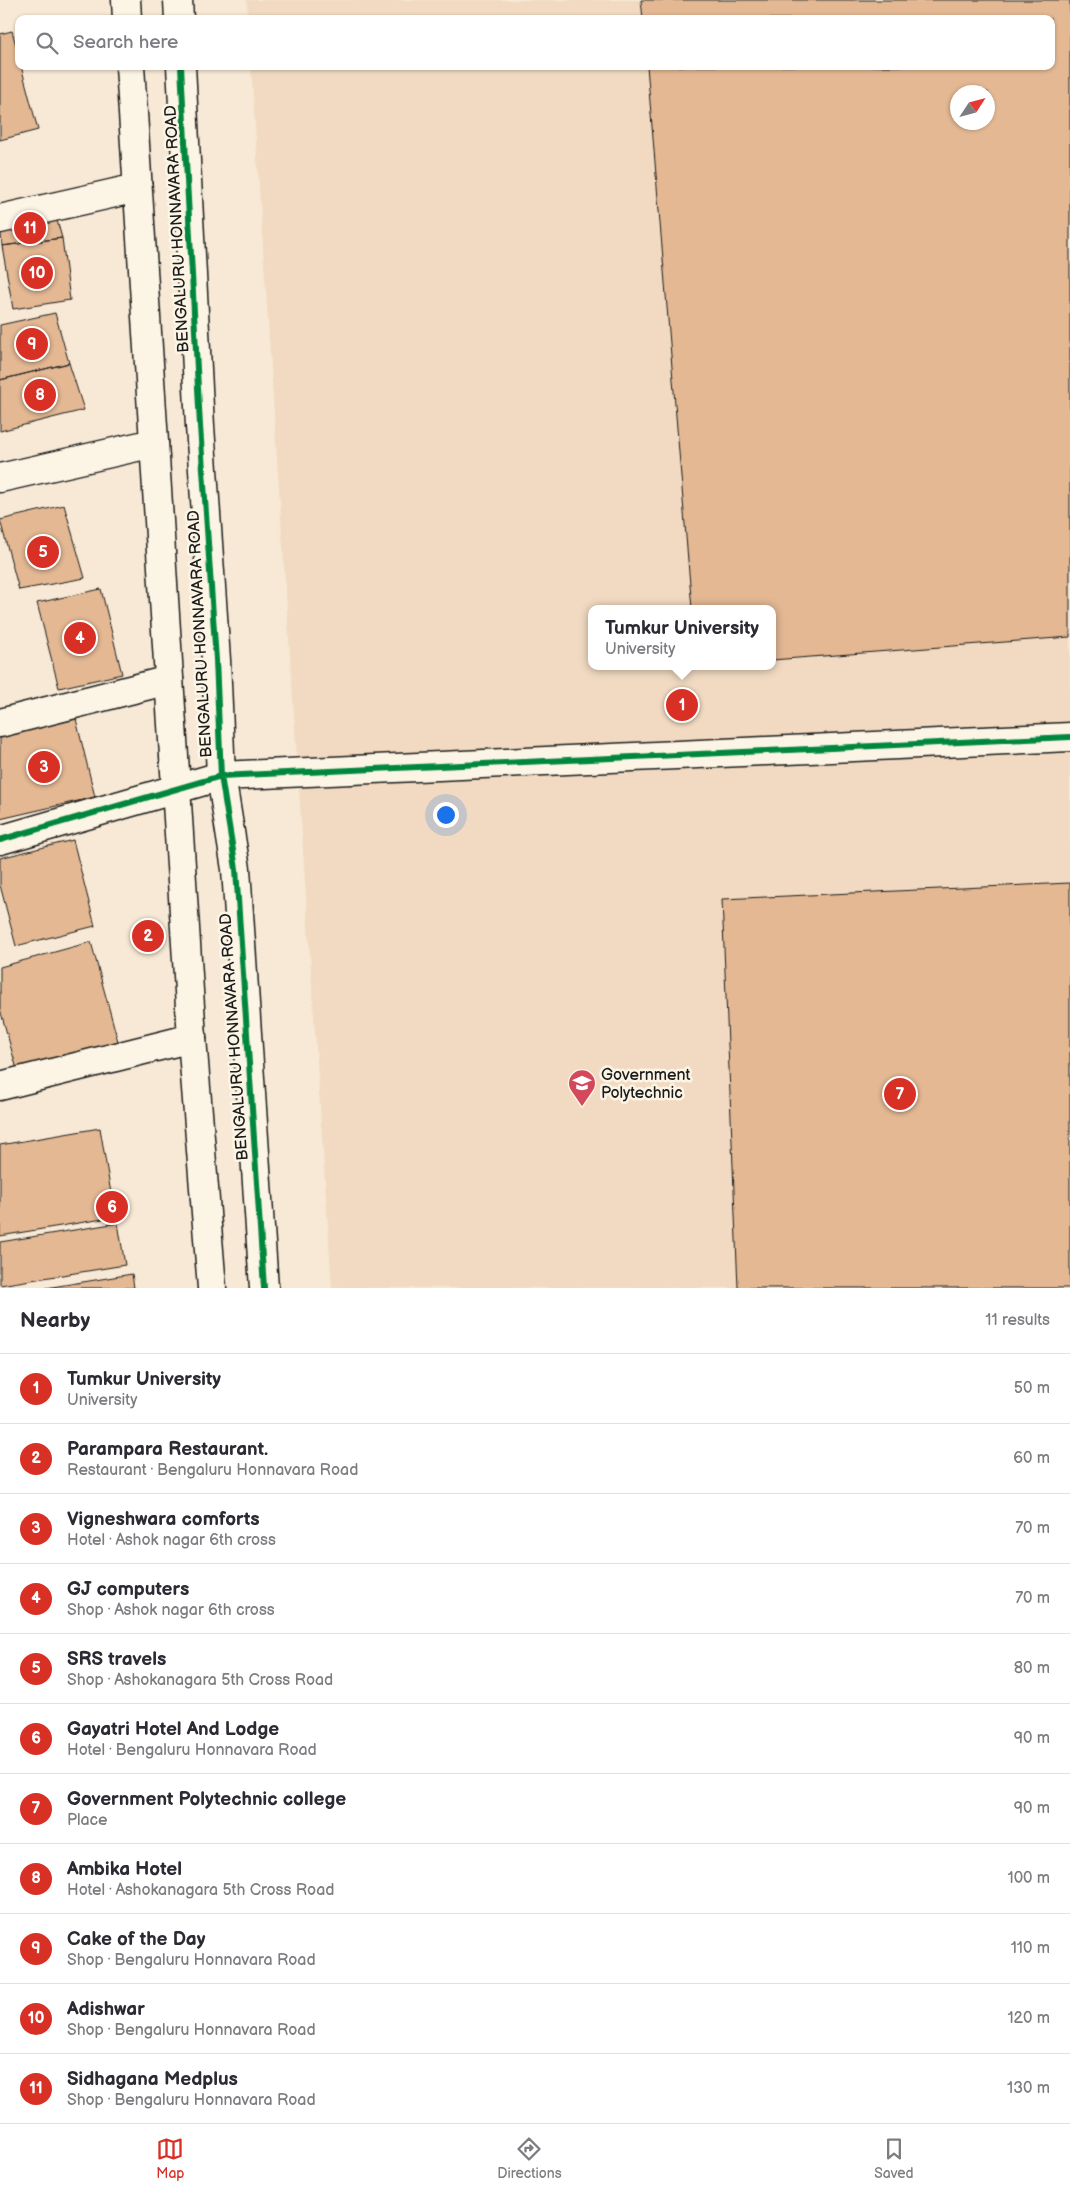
<!DOCTYPE html>
<meta charset="utf-8">
<style>
body{margin:0;font-family:"Balsamiq Sans",sans-serif;background:#f7f7f7;color:#2b2b33}
.compass{position:absolute;left:950px;top:85px;width:45px;height:45px;border-radius:50%;background:#fff;box-shadow:0 1px 4px #0004;rotate:54deg}
.you{position:absolute;left:445px;top:814px;width:18px;height:18px;margin:-12px;border:4px solid #fff;border-radius:50%;background:#1a73e8;box-shadow:0 0 0 8px #1a73e833}
.badge{display:grid;place-items:center;width:32px;height:32px;border-radius:50%;background:#d93025;color:#fff;font-size:16px;font-weight:700}
.pin{position:absolute;translate:-50% -50%;border:2px solid #fff;box-shadow:0 1px 5px #0006}
.popup{position:absolute;left:588px;top:605px;width:188px;height:65px;box-sizing:border-box;display:grid;place-content:center;border-radius:10px;background:#fff;filter:drop-shadow(0 1px 4px #0005);font-size:16px;white-space:nowrap;color:#7c7c81}
.popup b{font-size:19px;color:#2b2b33}
.popup::after{content:'';position:absolute;left:50%;top:100%;margin-left:-10px;border:10px solid transparent;border-top-color:#fff}
.list{margin:0;padding:0;list-style:none}
h2{display:flex;justify-content:space-between;align-items:center;height:65px;margin:0;padding:0 20px;font-size:21px}
h2 small{font-size:16px;font-weight:400;color:#7c7c81}
.list li{display:grid;grid-template-columns:32px 1fr auto;gap:15px;align-items:center;box-sizing:border-box;height:70px;padding:0 20px;border-top:1px solid #e1e1e2}
.list b{display:block;font-size:19px;white-space:nowrap}
.list p{margin:0;font-size:16px;white-space:nowrap;color:#7c7c81}
.list em{font-size:16px;font-style:normal;color:#7c7c81}
.icon{flex:none;width:28px;height:28px;fill:none;stroke:currentColor;stroke-width:2;stroke-linecap:round;stroke-linejoin:round}
.map{position:relative;flex:none;width:1070px;height:1288px;overflow:hidden}
.search{position:absolute;background:#fff;box-shadow:0 1px 4px #0004;left:15px;right:15px;top:15px;height:55px;display:flex;align-items:center;gap:12px;box-sizing:border-box;padding:0 18px;border-radius:10px;color:#7c7c81;font-size:19px}
.sheet{height:835px;background:#fff}
nav{display:flex;justify-content:space-around;align-items:center;box-sizing:border-box;height:70px;border-top:1px solid #e1e1e2;background:#fff;font-size:14px;color:#7c7c81}
nav a{display:grid;justify-items:center;gap:2px}
nav .on{color:#d93025}
.map>svg:first-child{display:block}
.built{fill:#f1dac1;fill-rule:evenodd}
.building{fill:#e3b893;stroke:#1c1c1c;fill-rule:evenodd}
.lines{fill:none;stroke-linecap:round;stroke-linejoin:round}
.minor-casing{stroke:#1c1c1c;stroke-width:31}
.primary-casing{stroke:#1c1c1c;stroke-width:31}
.minor{stroke:#fcf5e5;stroke-width:28}
.primary{stroke:#fcf5e5;stroke-width:28}
.cycleway-casing{stroke:#fcf5e5;stroke-width:9}
.cycleway{stroke:#00873e;stroke-width:6}
.labels{text-anchor:middle;stroke-width:5;stroke-linejoin:round;paint-order:stroke}
.street-label{font-size:16px;fill:#1c1c1c;stroke:#fcf5e5}
.poi-label{font-size:16px;fill:#1c1c1c;stroke:#fcf5e5;text-anchor:start}
</style>
<div class="map">
<svg width="1070" height="1288" viewBox="0 0 1070 1288">
<rect width="100%" height="100%" fill="#f7e9d5"/>
<filter id="ink" filterUnits="userSpaceOnUse"><feTurbulence type="fractalNoise" baseFrequency=".02" numOctaves="2"/><feDisplacementMap in="SourceGraphic" scale="10" xChannelSelector="R" yChannelSelector="G"/><feConvolveMatrix kernelMatrix="1 2 1 2 8 2 1 2 1" color-interpolation-filters="sRGB"/></filter>
<g filter="url(#ink)">
<path class="built" d="M247 0H1070V1288H332L251 66H1051V19H248ZM958 92H988V122H958ZM592 609H772V666H592Z"/>
<path class="building" d="M641 0H1070V637L772 660V609H692L647 66H1051V19H643ZM958 92H988V122H958Z
M12 31 19 56V66H21L38 130 0 140V34Z
M54 210 62 238 2 246 0 220Z
M62 238 70 300 13 309 2 246Z
M55 313 69 363 0 380V325Z
M69 363 84 410 0 431V380Z
M64 505 85 578 19 590 0 520Z
M101 589 122 674 59 688 37 603Z
M76 719 95 797 0 819V736Z
M73 840 95 926 16 946 0 885V858Z
M1070 883V1288H738L722 899Z
M91 942 119 1045 18 1073 0 1009V967Z
M100 1128 115 1217 0 1236V1145Z
M118 1223 125 1265 0 1285V1242Z
M132 1274 134 1288H46Z"/>
<g class="lines">
<g class="minor-casing">
<path id="minor" d="M0 219 137 188
M0 478 154 443
M0 723 169 680
M0 840 221 776 1070 737
M0 1086 192 1038"/>
</g>
<g class="primary-casing">
<path id="primary" d="M126 0 127 19
M178 0 179 19
M130 66 192 1038 212 1288
M181 66 200 426 216 660 221 776 236 869 264 1288"/>
</g>
<use href="#minor" class="minor"/>
<use href="#primary" class="primary"/>
<g class="cycleway-casing">
<path id="cycleway" d="M181 66 200 426 216 660 221 776 236 869 264 1288
M0 840 221 776 1070 737"/>
</g>
<use href="#cycleway" class="cycleway"/>
</g>
</g>
<defs>
<g id="university-pin" transform="scale(1.4375)"><path d="M0 17L-7.5 6A9.5 9.5 0 1 1 7.5 6Z" fill="#d1495b" stroke="#fcf5e5"/><path d="M0-5L7-2L0 1L-7-2ZM-4 1L0 2.5L4 1V4Q0 6-4 4Z" fill="#fff"/></g>
</defs>
<g fill-rule="evenodd">
<use href="#university-pin" x="582" y="1083"/>
</g>
<g class="labels">
<g class="street-label">
<text transform="translate(176 229) rotate(-93)" y="6">BENGALURU HONNAVARA ROAD</text>
<text transform="translate(199 634) rotate(-93)" y="6">BENGALURU HONNAVARA ROAD</text>
<text transform="translate(233 1037) rotate(-94)" y="6">BENGALURU HONNAVARA ROAD</text>
</g>
<g class="poi-label">
<text x="601" y="1080">Government<tspan x="601" dy="18">Polytechnic</tspan></text>
</g>
</g>
</svg>
<svg class="compass" viewBox="-18 -18 36 36"><path d="M0-13l5 13h-10z" fill="#e53935"/><path d="M0 13l5-13h-10z" fill="#7c7c81"/></svg>
<div class="you"></div>
<div class="pin badge" style="left:682px;top:705px">1</div>
<div class="popup"><b>Tumkur University</b>University</div>
<div class="pin badge" style="left:148px;top:936px">2</div>
<div class="pin badge" style="left:44px;top:767px">3</div>
<div class="pin badge" style="left:80px;top:638px">4</div>
<div class="pin badge" style="left:43px;top:552px">5</div>
<div class="pin badge" style="left:112px;top:1207px">6</div>
<div class="pin badge" style="left:900px;top:1094px">7</div>
<div class="pin badge" style="left:40px;top:395px">8</div>
<div class="pin badge" style="left:32px;top:344px">9</div>
<div class="pin badge" style="left:37px;top:273px">10</div>
<div class="pin badge" style="left:30px;top:228px">11</div>
<div class="search"><svg class="icon" aria-label="search" viewBox="0 0 24 24"><circle cx="10" cy="10" r="6"/><path d="M15 15l6 6"/></svg>Search here</div>
</div>
<section class="sheet">
<h2>Nearby<small>11 results</small></h2>
<ul class="list">
<li><span class="badge">1</span><div><b>Tumkur University</b><p>University</p></div><em>50 m</em></li>
<li><span class="badge">2</span><div><b>Parampara Restaurant.</b><p>Restaurant · Bengaluru Honnavara Road</p></div><em>60 m</em></li>
<li><span class="badge">3</span><div><b>Vigneshwara comforts</b><p>Hotel · Ashok nagar 6th cross</p></div><em>70 m</em></li>
<li><span class="badge">4</span><div><b>GJ computers</b><p>Shop · Ashok nagar 6th cross</p></div><em>70 m</em></li>
<li><span class="badge">5</span><div><b>SRS travels</b><p>Shop · Ashokanagara 5th Cross Road</p></div><em>80 m</em></li>
<li><span class="badge">6</span><div><b>Gayatri Hotel And Lodge</b><p>Hotel · Bengaluru Honnavara Road</p></div><em>90 m</em></li>
<li><span class="badge">7</span><div><b>Government Polytechnic college</b><p>Place</p></div><em>90 m</em></li>
<li><span class="badge">8</span><div><b>Ambika Hotel</b><p>Hotel · Ashokanagara 5th Cross Road</p></div><em>100 m</em></li>
<li><span class="badge">9</span><div><b>Cake of the Day</b><p>Shop · Bengaluru Honnavara Road</p></div><em>110 m</em></li>
<li><span class="badge">10</span><div><b>Adishwar</b><p>Shop · Bengaluru Honnavara Road</p></div><em>120 m</em></li>
<li><span class="badge">11</span><div><b>Sidhagana Medplus</b><p>Shop · Bengaluru Honnavara Road</p></div><em>130 m</em></li>
</ul>
</section>
<nav>
<a class="on"><svg class="icon" aria-label="map" viewBox="0 0 24 24"><path d="M3 6l6-2 6 2 6-2v14l-6 2-6-2-6 2zM9 4v14M15 6v14"/></svg>Map</a>
<a><svg class="icon" aria-label="directions" viewBox="0 0 24 24"><path d="M12 3l9 9-9 9-9-9zM9 14v-3h6M13 9l2 2-2 2"/></svg>Directions</a>
<a><svg class="icon" aria-label="saved" viewBox="0 0 24 24"><path d="M7 4h10v16l-5-4-5 4z"/></svg>Saved</a>
</nav>
